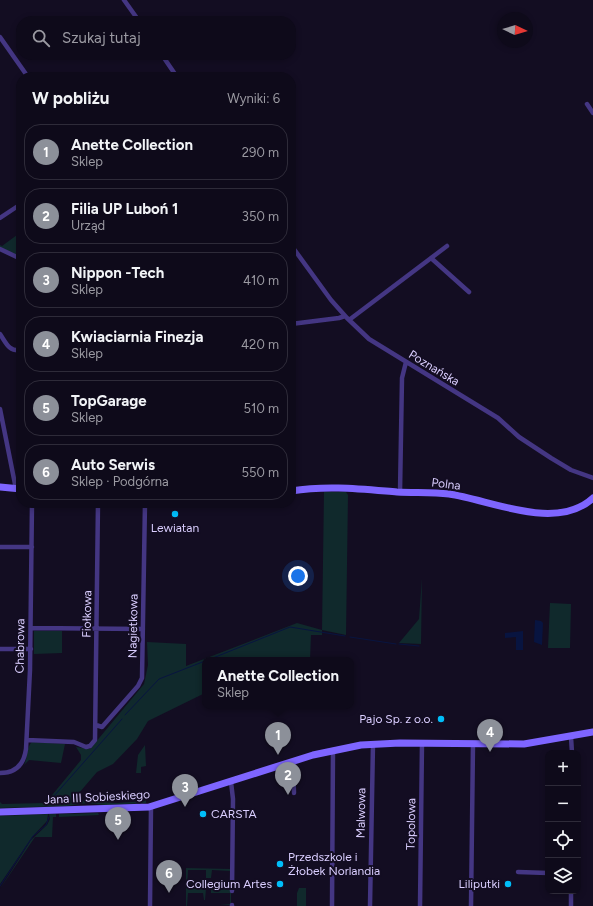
<!DOCTYPE html>
<html lang="pl">
<meta charset="utf-8">
<style>
body{margin:0;font-family:Figtree,sans-serif;background:#1c1827;color:#f1f3f6}
.controls{position:absolute;right:12px;bottom:12px;display:grid;overflow:hidden;border-radius:8px;box-shadow:0 2px 6px #0003}
.controls button{width:36px;height:36px;display:grid;place-items:center;padding:0;border:0;border-bottom:1px solid #2e2b39;background:#0e0a1a;color:#f1f3f6;font:20px sans-serif}
.compass{position:absolute;left:497px;top:12px;width:36px;height:36px;border-radius:50%;background:#0e0a1a;box-shadow:0 2px 6px #0003;rotate:94deg}
.you{position:absolute;left:298px;top:576px;width:14px;height:14px;margin:-10px;border:3px solid #fff;border-radius:50%;background:#1a73e8;box-shadow:0 0 0 6px #1a73e833}
.badge{display:grid;place-items:center;width:26px;height:26px;border-radius:50%;background:#8c9099;color:#fff;font-size:13px;font-weight:700}
.pin{position:absolute;translate:-50% -33px;filter:drop-shadow(0 1px 2px #0008)}
.pin::after{content:'';position:absolute;top:21px;width:14px;height:12px;background:inherit;clip-path:polygon(0 0,100% 0,50% 100%)}
.popup{position:absolute;left:202px;top:657px;width:152px;height:52px;box-sizing:border-box;display:grid;place-content:center;border-radius:8px;background:#0e0a1a;filter:drop-shadow(0 1px 3px #0005);font-size:13px;white-space:nowrap;color:#9b9aa2}
.popup b{font-size:15px;color:#f1f3f6}
.popup::after{content:'';position:absolute;left:50%;top:100%;margin-left:-8px;border:8px solid transparent;border-top-color:#0e0a1a}
.list{margin:0;padding:0;list-style:none}
h2{display:flex;justify-content:space-between;align-items:center;height:52px;margin:0;padding:0 16px;font-size:17px}
h2 small{font-size:13px;font-weight:400;color:#9b9aa2}
.list li{display:grid;grid-template-columns:26px 1fr auto;gap:12px;align-items:center;box-sizing:border-box;height:56px;margin:0 8px 8px;padding:0 8px;border:1px solid #2e2b39;border-radius:16px}
.list b{display:block;font-size:15px;white-space:nowrap}
.list p{margin:0;font-size:13px;white-space:nowrap;color:#9b9aa2}
.list em{font-size:13px;font-style:normal;color:#9b9aa2}
.icon{flex:none;width:22px;height:22px;fill:none;stroke:currentColor;stroke-width:2;stroke-linecap:round;stroke-linejoin:round}
.map{position:relative;flex:none;width:593px;height:906px;overflow:hidden}
.search{position:absolute;background:#0e0a1a;box-shadow:0 2px 6px #0003;left:16px;top:16px;width:280px;height:44px;display:flex;align-items:center;gap:10px;box-sizing:border-box;padding:0 14px;border-radius:16px;color:#9b9aa2;font-size:15px}
.panel{position:absolute;background:#0e0a1a;box-shadow:0 2px 6px #0003;left:16px;top:72px;width:280px;height:436px;border-radius:16px}
.map>svg:first-child{display:block}
.green{fill:#10292c}
.water{fill:#081440}
.lines{fill:none;stroke-linecap:round;stroke-linejoin:round}
.stream{stroke:#081440;stroke-width:1}
.street{stroke:#443683;stroke-width:4.5}
.secondary{stroke:#7e65ff;stroke-width:7}
.poi-dot{fill:#00bef9;stroke:#130d22;stroke-width:1.5}
.labels{text-anchor:middle;stroke-width:4;stroke-linejoin:round;paint-order:stroke}
.street-label{font-size:12px;fill:#daceff;stroke:#130d22}
.poi-label{font-size:12px;fill:#daceff;stroke:#130d22;text-anchor:end}
</style>
<div class="map">
<svg width="593" height="906" viewBox="0 0 593 906">
<rect width="100%" height="100%" fill="#130d22"/>
<path class="green" d="M21 232V257L0 247V245L2 246Z
M324 492H346L348 495 346 635 322 630V635H311L310 660H205V693L148 721 137 739 113 764 97 772 73 800 117 803 145 801 146 791V803L105 805 87 803 67 806 0 808V802L2 804 44 803 48 800 81 760V755L76 747 90 749 144 684 148 665 147 642 186 644V666L297 623 322 630Z
M422 578 421 644 399 643 419 619Z
M550 603 571 604 570 648H548Z
M34 631H62V653L34 654Z
M32 742 65 744 61 763 29 760 24 765C28 758 26 747 32 742Z
M145 745 146 766 141 767V773H136L138 755Z
M98 813 99 815 59 817V814Z
M48 814 47 821 33 836 0 884V816Z
M49 814H56V817H53L52 837H35L0 889 31 840 47 825 50 819Z
M186 868 231 869V905L220 904H230V893H211V889H230V871L212 870 211 878H206V870H188L187 889H206L205 900H204L203 893H188L187 906H186Z
M299 888H306V906H297V893Z"/>
<path class="water" d="M535 620 541 621 543 623 542 645 534 642Z
M523 631V650H516V637L505 638V633Z"/>
<g class="lines">
<path class="stream" d="M350 637 396 644
M399 644 419 646
M208 660 290 627 345 636
M125 715 159 679 205 661
M47 804 122 719
M0 886 33 836 46 825 49 817"/>
<path class="street" d="M124 0 139 21
M0 37 28 77
M162 55 177 77
M587 104 593 113
M0 218 21 204
M291 245 331 300 347 318 369 339 498 418 519 437 551 458 571 470 593 478
M0 249 21 259
M431 258 469 292
M349 320 447 246
M291 324 339 318 345 316
M0 334C6 343 9 352 21 350
M0 409 16 489
M400 492 402 378 406 362
M0 547H32
M31 628 143 629
M0 649H31
M96 725 102 727 138 686 142 678 145 503
M571 737 572 753
M27 740 74 742 86 747 90 746 95 740 98 503
M293 761 294 793
M0 773C16 773 24 764 26 749L30 670 32 503
M231 782 233 799 232 891
M518 872 548 873
M150 906 151 806
M232 906V905
M332 906 333 750
M370 906 373 744
M420 906 422 743
M471 906 473 744
M571 906V891"/>
<path class="secondary" d="M0 487 21 489
M291 491C327 485 361 489 397 492 414 493 432 492 449 494 491 500 556 532 593 498
M153 503H191
M0 812 149 807 313 755 361 745 400 743 524 744 593 732"/>
</g>
<g class="poi-dot">
<circle cx="175" cy="514" r="4"/>
<circle cx="441" cy="719" r="4"/>
<circle cx="203" cy="814" r="4"/>
<circle cx="280" cy="864" r="4"/>
<circle cx="280" cy="884" r="4"/>
<circle cx="508" cy="884" r="4"/>
</g>
<g class="labels">
<g class="street-label">
<text transform="translate(434 368) rotate(31)" y="4">Poznańska</text>
<text transform="translate(446 484) rotate(7)" y="4">Polna</text>
<text transform="translate(87 614) rotate(-89)" y="4">Fiołkowa</text>
<text transform="translate(133 626) rotate(-89)" y="4">Nagietkowa</text>
<text transform="translate(20 646) rotate(-89)" y="4">Chabrowa</text>
<text transform="translate(97 797) rotate(-3)" y="4">Jana III Sobieskiego</text>
<text transform="translate(361 813) rotate(-89)" y="4">Malwowa</text>
<text transform="translate(411 824) rotate(-89)" y="4">Topolowa</text>
</g>
<g class="poi-label">
<text x="175" y="532" text-anchor="middle">Lewiatan</text>
<text x="433" y="723">Pajo Sp. z o.o.</text>
<text x="211" y="818" text-anchor="start">CARSTA</text>
<text x="288" y="861" text-anchor="start">Przedszkole i<tspan x="288" dy="14">Żłobek Norlandia</tspan></text>
<text x="272" y="888">Collegium Artes</text>
<text x="500" y="888">Liliputki</text>
</g>
</g>
</svg>
<div class="controls">
<button>+</button>
<button>−</button>
<button><svg class="icon" aria-label="locate" viewBox="0 0 24 24"><circle cx="12" cy="12" r="6"/><path d="M12 2v4M12 18v4M2 12h4M18 12h4"/></svg></button>
<button><svg class="icon" aria-label="layers" viewBox="0 0 24 24"><path d="M12 4l9 5-9 5-9-5zM3 14l9 5 9-5"/></svg></button>
</div>
<svg class="compass" viewBox="-18 -18 36 36"><path d="M0-13l5 13h-10z" fill="#e53935"/><path d="M0 13l5-13h-10z" fill="#9b9aa2"/></svg>
<div class="you"></div>
<div class="pin badge" style="left:278px;top:755px">1</div>
<div class="popup"><b>Anette Collection</b>Sklep</div>
<div class="pin badge" style="left:288px;top:795px">2</div>
<div class="pin badge" style="left:185px;top:807px">3</div>
<div class="pin badge" style="left:490px;top:752px">4</div>
<div class="pin badge" style="left:118px;top:840px">5</div>
<div class="pin badge" style="left:169px;top:893px">6</div>
<div class="search"><svg class="icon" aria-label="search" viewBox="0 0 24 24"><circle cx="10" cy="10" r="6"/><path d="M15 15l6 6"/></svg>Szukaj tutaj</div>
<section class="panel">
<h2>W pobliżu<small>Wyniki: 6</small></h2>
<ul class="list">
<li><span class="badge">1</span><div><b>Anette Collection</b><p>Sklep</p></div><em>290 m</em></li>
<li><span class="badge">2</span><div><b>Filia UP Luboń 1</b><p>Urząd</p></div><em>350 m</em></li>
<li><span class="badge">3</span><div><b>Nippon -Tech</b><p>Sklep</p></div><em>410 m</em></li>
<li><span class="badge">4</span><div><b>Kwiaciarnia Finezja</b><p>Sklep</p></div><em>420 m</em></li>
<li><span class="badge">5</span><div><b>TopGarage</b><p>Sklep</p></div><em>510 m</em></li>
<li><span class="badge">6</span><div><b>Auto Serwis</b><p>Sklep · Podgórna</p></div><em>550 m</em></li>
</ul>
</section>
</div>
